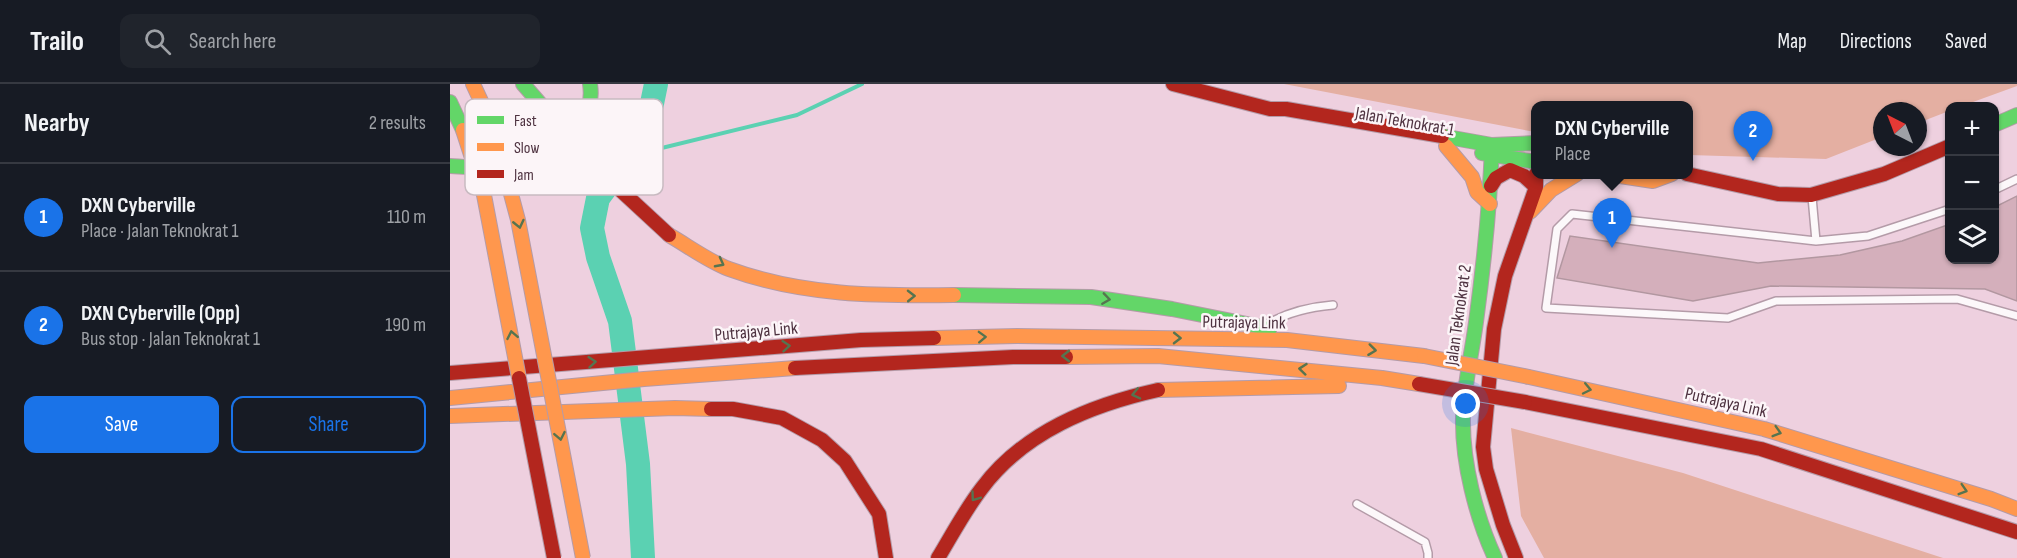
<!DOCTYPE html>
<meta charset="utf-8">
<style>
body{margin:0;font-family:"Sofia Sans Condensed",sans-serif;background:#20242c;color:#f1f3f6}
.controls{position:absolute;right:18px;top:18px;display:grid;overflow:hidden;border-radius:12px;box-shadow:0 2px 4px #0004}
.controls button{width:54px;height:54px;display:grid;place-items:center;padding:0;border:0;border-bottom:2px solid #363941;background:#171b24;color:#f1f3f6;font:30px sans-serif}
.compass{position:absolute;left:1423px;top:18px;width:54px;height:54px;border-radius:50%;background:#171b24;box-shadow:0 2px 4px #0004;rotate:318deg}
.you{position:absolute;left:1016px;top:320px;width:21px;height:21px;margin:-15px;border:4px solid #fff;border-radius:50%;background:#1a73e8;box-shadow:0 0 0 9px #1a73e833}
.badge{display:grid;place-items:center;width:39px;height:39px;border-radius:50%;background:#1a73e8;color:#fff;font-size:20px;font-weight:700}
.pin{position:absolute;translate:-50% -50px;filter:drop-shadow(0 2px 3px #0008)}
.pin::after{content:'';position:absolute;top:32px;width:21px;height:18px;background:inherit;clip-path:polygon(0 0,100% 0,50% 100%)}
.popup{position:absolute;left:1081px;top:17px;width:162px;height:78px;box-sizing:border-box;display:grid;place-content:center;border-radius:12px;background:#171b24;filter:drop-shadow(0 2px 4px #0005);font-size:20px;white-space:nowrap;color:#9ea1a6}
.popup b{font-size:22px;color:#f1f3f6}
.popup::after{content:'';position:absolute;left:50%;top:100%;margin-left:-12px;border:12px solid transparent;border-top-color:#171b24}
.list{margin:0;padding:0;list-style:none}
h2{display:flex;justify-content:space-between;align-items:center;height:78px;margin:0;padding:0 24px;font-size:26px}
h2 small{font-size:20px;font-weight:400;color:#9ea1a6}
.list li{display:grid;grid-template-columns:39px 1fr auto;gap:18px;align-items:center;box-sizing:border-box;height:108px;padding:0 24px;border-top:2px solid #363941}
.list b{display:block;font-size:22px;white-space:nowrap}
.list p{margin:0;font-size:20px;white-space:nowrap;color:#9ea1a6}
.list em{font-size:20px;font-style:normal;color:#9ea1a6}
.actions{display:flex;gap:12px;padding:18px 24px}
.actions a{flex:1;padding:14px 0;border:2px solid #1a73e8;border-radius:12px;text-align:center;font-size:21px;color:#1a73e8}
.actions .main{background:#1a73e8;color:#fff}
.icon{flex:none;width:33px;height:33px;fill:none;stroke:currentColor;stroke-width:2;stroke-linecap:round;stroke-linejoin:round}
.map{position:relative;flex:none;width:1567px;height:474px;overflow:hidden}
header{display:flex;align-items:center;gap:36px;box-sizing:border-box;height:84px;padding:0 30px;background:#171b24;border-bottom:2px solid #363941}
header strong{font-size:28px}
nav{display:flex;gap:33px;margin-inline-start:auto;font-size:21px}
.search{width:420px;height:54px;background:#20242c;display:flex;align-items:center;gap:15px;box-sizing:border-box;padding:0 21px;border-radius:12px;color:#9ea1a6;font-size:22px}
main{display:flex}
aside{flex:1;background:#171b24}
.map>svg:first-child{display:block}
.green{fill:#e4afa2}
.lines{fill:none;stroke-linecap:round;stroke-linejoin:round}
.stream{stroke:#5bd1b2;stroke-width:4}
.river{stroke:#5bd1b2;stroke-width:24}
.building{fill:#d4afbb;stroke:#b297a0;stroke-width:1.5}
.lane-casing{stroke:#b49ba8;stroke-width:10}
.fast-casing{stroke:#b49ba8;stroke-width:16}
.slow-casing{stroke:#b49ba8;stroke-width:16}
.jam-casing{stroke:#b49ba8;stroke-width:16}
.lane{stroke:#fcf8fa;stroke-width:7}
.fast{stroke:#63d668;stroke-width:14}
.slow{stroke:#ff974d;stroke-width:14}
.jam{stroke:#b3261e;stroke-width:14}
.slow-bridge-casing{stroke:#b49ba8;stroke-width:16;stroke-linecap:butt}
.jam-bridge-casing{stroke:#b49ba8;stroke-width:16;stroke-linecap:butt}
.slow-bridge{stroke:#ff974d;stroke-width:14}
.jam-bridge{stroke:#b3261e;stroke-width:14}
.oneway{stroke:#567450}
.labels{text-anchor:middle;stroke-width:5;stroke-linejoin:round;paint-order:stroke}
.street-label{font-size:18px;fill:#4e3240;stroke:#fcf5f8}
.key{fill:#fcf5f8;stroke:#c8bac1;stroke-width:1.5}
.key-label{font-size:16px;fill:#4e3240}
</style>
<header>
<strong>Trailo</strong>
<div class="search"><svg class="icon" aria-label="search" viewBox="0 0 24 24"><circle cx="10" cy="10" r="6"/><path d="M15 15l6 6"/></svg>Search here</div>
<nav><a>Map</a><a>Directions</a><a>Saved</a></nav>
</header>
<main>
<aside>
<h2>Nearby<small>2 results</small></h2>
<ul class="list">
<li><span class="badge">1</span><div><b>DXN Cyberville</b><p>Place · Jalan Teknokrat 1</p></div><em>110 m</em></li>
<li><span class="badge">2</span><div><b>DXN Cyberville (Opp)</b><p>Bus stop · Jalan Teknokrat 1</p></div><em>190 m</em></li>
</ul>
<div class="actions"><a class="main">Save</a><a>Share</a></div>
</aside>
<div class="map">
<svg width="1567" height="474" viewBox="0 0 1567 474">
<rect width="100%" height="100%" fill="#eed0df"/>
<path class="green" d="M834 0H1567V2L1512 22H1500L1499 27 1468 39V27H1432V53L1376 75 1239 71 1238 21H1086L1085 48Z
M1061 344 1233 389 1493 474H1094L1071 432Z"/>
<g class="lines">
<path class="stream" d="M179 72 347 31 412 0"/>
<path class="river" d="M193 474 188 380 170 237 148 173 142 144 148 114 179 72 198 39 206 0"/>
</g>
<path class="building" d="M1567 112V217L1535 205 1321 202 1243 217 1107 194 1120 152 1308 179 1390 171 1452 157 1500 140V176H1545V123Z"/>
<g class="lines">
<g class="lane-casing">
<path id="lane" d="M1544 106 1567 95
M1362 113 1366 157
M1500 125 1418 152 1366 157 1122 130 1107 145 1096 224 1278 234 1326 217 1507 215 1567 232
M817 240C838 228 859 223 883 221
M907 420 975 458 978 469V474"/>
</g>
<g class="fast-casing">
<path id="fast" d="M73 0 93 23
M0 18 13 46
M1544 41 1567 31
M992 52 1042 61 1086 59
M1042 61C1040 121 1034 179 1026 238 1022 269 1014 301 1013 333 1012 378 1026 433 1045 474
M1032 69 1086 78
M0 82C28 83 72 91 97 78 110 72 118 58 126 47 137 32 143 19 140 0
M504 211 641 213 722 225 812 243 819 247"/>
</g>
<g class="slow-casing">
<path id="slow" d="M23 0 43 43
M996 62 1022 93 1027 108 1040 120
M1157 90 1203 97 1222 90
M1080 128 1101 106 1127 90
M219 151C238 162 258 177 279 185 353 212 427 212 504 211
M484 254 567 252 837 256 974 272
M616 273 708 272 932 294 969 300
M1079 293 1314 345 1541 415 1567 425
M708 306 889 302
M0 314 194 295 345 284
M0 332 225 324 261 325"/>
</g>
<g class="jam-casing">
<path id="jam" d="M723 0 820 25H836L992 52
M1237 90 1328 110 1361 111 1434 90 1500 62
M1041 102 1046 94 1060 86 1074 92 1086 103
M345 284 563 273H616
M0 289 411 256 484 254
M1075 318 1311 365 1567 448
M261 325H283L332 334 372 356 395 377 429 430 436 474
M488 474C502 451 515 426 532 404 574 348 641 321 708 306
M1066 474 1053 441 1036 385 1033 363 1044 245 1055 192 1086 103V90"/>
</g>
<use href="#lane" class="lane"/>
<use href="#fast" class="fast"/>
<use href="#slow" class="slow"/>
<use href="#jam" class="jam"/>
<g class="slow-bridge-casing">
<path id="slow-bridge" d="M43 43 68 136 133 474
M13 46 34 111 69 294
M974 272 1079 293"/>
</g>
<g class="jam-bridge-casing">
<path id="jam-bridge" d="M93 23 166 102 219 151
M69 294 104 474
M969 300 1075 318"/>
</g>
<use href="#slow-bridge" class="slow-bridge"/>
<use href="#jam-bridge" class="jam-bridge"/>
</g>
<defs><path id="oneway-chevron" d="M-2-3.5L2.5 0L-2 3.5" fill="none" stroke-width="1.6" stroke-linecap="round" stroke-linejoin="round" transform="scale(1.5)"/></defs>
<g class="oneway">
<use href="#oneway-chevron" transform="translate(69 140) rotate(77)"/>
<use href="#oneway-chevron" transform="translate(270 179) rotate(28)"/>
<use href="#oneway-chevron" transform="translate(461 212) rotate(-1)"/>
<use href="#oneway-chevron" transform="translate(656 215) rotate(8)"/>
<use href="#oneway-chevron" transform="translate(62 251) rotate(-101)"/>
<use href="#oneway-chevron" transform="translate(532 253) rotate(-2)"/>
<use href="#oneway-chevron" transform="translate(727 254) rotate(1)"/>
<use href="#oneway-chevron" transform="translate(336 262) rotate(-5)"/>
<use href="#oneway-chevron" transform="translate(922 266) rotate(7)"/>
<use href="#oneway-chevron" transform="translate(616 272) rotate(180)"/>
<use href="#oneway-chevron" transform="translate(142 278) rotate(-5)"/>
<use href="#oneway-chevron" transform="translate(853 285) rotate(-174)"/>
<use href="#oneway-chevron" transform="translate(1137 305) rotate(12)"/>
<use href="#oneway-chevron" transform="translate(686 310) rotate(167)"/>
<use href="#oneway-chevron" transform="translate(1327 348) rotate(17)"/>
<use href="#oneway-chevron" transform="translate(110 352) rotate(79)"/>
<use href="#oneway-chevron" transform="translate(1513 406) rotate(17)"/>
<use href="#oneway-chevron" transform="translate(525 413) rotate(126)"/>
</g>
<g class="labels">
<g class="street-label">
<text transform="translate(955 37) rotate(10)" y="6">Jalan Teknokrat 1</text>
<text transform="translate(1008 231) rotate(-82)" y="6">Jalan Teknokrat 2</text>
<text transform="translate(794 238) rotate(1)" y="6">Putrajaya Link</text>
<text transform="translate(306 247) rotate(-5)" y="6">Putrajaya Link</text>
<text transform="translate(1276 318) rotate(13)" y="6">Putrajaya Link</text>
</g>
</g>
<rect x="15" y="15" width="198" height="96" rx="9" class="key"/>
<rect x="27" y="32" width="27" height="8" fill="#63d668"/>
<rect x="27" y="59" width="27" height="8" fill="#ff974d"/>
<rect x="27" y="86" width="27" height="8" fill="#b3261e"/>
<g class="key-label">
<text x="64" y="42">Fast</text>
<text x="64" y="69">Slow</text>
<text x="64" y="96">Jam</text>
</g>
</svg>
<div class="controls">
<button>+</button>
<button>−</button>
<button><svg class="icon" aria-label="layers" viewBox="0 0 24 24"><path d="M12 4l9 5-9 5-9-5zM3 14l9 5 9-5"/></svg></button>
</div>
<svg class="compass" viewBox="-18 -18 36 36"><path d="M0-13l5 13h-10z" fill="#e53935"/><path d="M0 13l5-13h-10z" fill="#9ea1a6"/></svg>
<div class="you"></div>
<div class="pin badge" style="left:1162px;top:164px">1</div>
<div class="popup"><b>DXN Cyberville</b>Place</div>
<div class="pin badge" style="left:1303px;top:77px">2</div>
</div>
</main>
